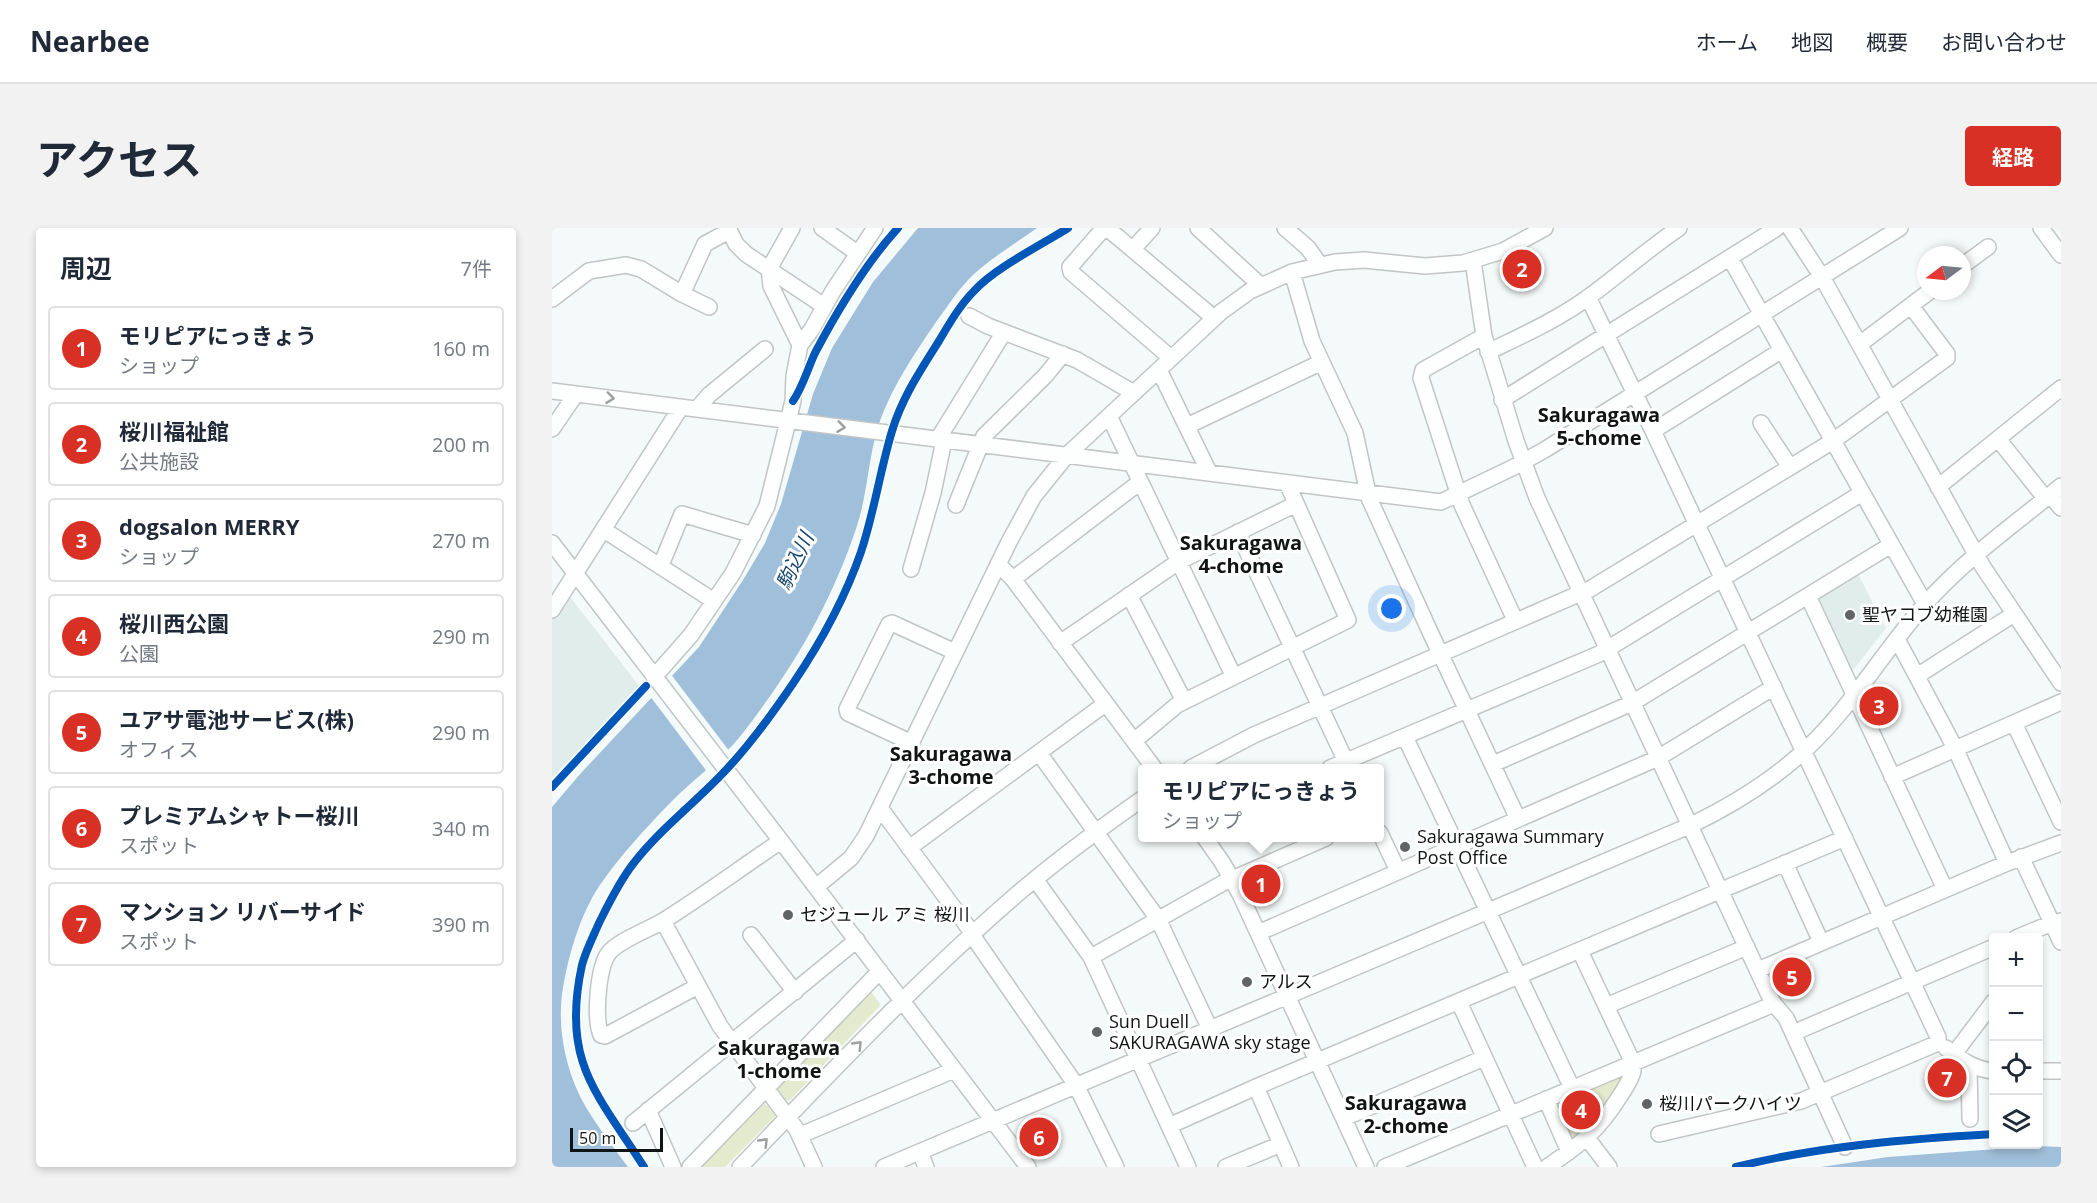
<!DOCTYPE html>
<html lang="ja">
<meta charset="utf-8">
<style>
body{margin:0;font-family:"Open Sans","Noto Sans JP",sans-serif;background:#f2f2f3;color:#1f2937}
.controls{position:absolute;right:18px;bottom:18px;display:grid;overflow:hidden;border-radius:6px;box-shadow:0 3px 9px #0003}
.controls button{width:54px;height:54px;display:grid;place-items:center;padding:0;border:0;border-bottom:2px solid #e0e1e3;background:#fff;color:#1f2937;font:30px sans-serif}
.compass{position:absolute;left:1365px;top:18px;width:54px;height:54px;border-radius:50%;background:#fff;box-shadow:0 3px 9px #0003;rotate:254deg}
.scale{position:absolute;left:18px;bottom:15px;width:93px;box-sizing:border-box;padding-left:6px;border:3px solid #101413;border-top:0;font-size:16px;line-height:21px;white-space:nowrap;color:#101413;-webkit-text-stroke:4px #fff;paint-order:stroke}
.you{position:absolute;left:840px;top:381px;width:21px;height:21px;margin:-15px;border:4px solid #fff;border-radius:50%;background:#1a73e8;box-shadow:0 0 0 9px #1a73e833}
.badge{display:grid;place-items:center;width:39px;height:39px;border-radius:50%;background:#d93025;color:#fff;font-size:20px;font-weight:700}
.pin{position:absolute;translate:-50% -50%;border:3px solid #fff;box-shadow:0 2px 6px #0006}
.popup{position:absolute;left:586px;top:536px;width:246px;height:78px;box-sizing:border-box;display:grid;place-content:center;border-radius:6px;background:#fff;filter:drop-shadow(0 2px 4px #0005);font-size:20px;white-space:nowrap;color:#747a83}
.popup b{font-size:22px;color:#1f2937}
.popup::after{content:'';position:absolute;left:50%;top:100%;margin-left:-12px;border:12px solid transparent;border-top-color:#fff}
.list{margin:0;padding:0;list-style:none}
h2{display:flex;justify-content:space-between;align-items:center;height:78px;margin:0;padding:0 24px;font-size:26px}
h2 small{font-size:20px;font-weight:400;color:#747a83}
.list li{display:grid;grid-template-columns:39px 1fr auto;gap:18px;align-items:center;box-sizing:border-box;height:84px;margin:0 12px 12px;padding:0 12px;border:2px solid #e0e1e3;border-radius:6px}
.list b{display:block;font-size:22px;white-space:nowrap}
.list p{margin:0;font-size:20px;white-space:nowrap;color:#747a83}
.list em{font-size:20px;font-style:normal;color:#747a83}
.icon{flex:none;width:33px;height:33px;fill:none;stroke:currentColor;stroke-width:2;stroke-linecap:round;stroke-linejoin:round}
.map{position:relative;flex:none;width:1509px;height:939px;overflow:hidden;border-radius:6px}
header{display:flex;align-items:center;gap:36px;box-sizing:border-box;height:84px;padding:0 30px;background:#fff;border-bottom:2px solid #e0e1e3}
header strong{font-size:28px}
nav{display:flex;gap:33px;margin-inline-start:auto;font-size:21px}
.intro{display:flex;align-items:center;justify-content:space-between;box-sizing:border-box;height:144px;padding:0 36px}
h1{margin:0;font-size:42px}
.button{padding:15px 27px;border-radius:6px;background:#d93025;color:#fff;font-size:21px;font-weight:700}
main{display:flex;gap:36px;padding:0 36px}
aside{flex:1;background:#fff;border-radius:6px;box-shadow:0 3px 9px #0003}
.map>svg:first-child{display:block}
.built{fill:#e0edeb}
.green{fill:#e3eace}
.water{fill:#a0bfda}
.pier{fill:#f4faf9}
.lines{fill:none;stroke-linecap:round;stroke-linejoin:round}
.minor-casing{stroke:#c1c6c5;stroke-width:18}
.minor{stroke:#fdfefe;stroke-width:15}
.cycleway-casing{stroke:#fff;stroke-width:11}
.cycleway{stroke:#0057b8;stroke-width:8}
.oneway{stroke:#9ea0a0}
.poi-dot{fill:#606464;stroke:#fff;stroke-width:2}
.labels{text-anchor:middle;stroke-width:6;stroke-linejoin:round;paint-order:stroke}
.poi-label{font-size:18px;fill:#101413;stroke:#fff;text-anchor:start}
.neighbourhood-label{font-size:20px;font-weight:bold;fill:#101413;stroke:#fff}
.water-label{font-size:20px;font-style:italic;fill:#18476e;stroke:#fff}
</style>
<header>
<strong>Nearbee</strong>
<nav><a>ホーム</a><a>地図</a><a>概要</a><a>お問い合わせ</a></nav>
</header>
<div class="intro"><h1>アクセス</h1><a class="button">経路</a></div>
<main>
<aside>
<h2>周辺<small>7件</small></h2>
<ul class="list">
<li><span class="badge">1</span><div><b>モリピアにっきょう</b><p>ショップ</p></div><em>160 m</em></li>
<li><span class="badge">2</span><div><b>桜川福祉館</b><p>公共施設</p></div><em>200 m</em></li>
<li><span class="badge">3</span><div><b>dogsalon MERRY</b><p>ショップ</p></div><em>270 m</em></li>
<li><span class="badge">4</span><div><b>桜川西公園</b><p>公園</p></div><em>290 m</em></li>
<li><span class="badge">5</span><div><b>ユアサ電池サービス(株)</b><p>オフィス</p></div><em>290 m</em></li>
<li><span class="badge">6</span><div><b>プレミアムシャトー桜川</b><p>スポット</p></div><em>340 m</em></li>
<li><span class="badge">7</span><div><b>マンション リバーサイド</b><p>スポット</p></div><em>390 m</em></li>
</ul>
</aside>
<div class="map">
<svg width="1509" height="939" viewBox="0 0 1509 939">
<rect width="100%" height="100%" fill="#f4faf9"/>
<path class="built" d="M1305 344 1334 400 1298 446 1262 369Z
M16 366 88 459 0 550V388Z"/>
<path class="green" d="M317 764 320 765 328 776 327 779 238 872 233 873 224 863V860Z
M1067 846 1071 849 1048 888 1023 911 1018 908 1002 873Z
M210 876 215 877 223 888 173 939H149Z"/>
<path class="water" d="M366 0H485C464 15 441 29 422 46 407 60 396 78 384 94 361 128 337 163 325 202 316 234 315 269 304 301 282 366 251 423 211 478 200 493 189 509 176 522 160 538 142 552 126 567 99 594 58 638 40 670 27 694 18 723 13 749 4 788 10 828 26 864 37 888 60 917 76 939H0V579L29 545 147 419 191 352 213 315 229 276 261 166 280 120 321 54Z
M1484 918 1509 919V939H1269L1336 929Z"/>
<path class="pier" d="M118 445 178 524 156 545 98 468Z"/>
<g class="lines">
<g class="minor-casing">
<path id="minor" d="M176 0 184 16 194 26 272 78
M270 0 305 25
M552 0 518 39 519 44 619 130
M555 0 662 90
M646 0 708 57
M733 0 756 20 768 37
M1238 0 1270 49 1431 339 1509 455
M1489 0 1509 27
M581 21 600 0
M1178 30 1373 376
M921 33 932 108 964 213 985 270 1216 765 1222 776 1234 790 1293 919
M1410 38 1436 19
M740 44 760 113 803 205 817 270 879 406 966 591
M130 66 153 16 177 3
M1036 69 1101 203 1386 809V815L1249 873 1107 906
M0 71 37 43 74 37 89 41 130 66 157 79
M417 88 436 98 525 132 582 165
M932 108 871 142 869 150 910 277 963 392
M1308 116 1378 63
M248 117 260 101 281 63 323 0
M936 124C971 107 1007 91 1038 68 1068 46 1096 21 1127 0
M607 142 657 244
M0 163 889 274 962 239 994 221 1348 0
M950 172 1225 0
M145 181 157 167 213 121
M557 188 682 449
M1209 195 1238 239
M635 198 770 134
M0 201 24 166
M1101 203 1230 122
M386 211 452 104
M1446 211 1494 271
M1386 259 1509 160
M1498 267 1509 280
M404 277 432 208 493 148 511 126
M52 302 162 373
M686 304 797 540
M0 315 229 613 476 939
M446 336 461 351 602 540
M109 337 130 286 201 307
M359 341 381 265 392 212
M461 351 588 254
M577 367 632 473
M1256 368 1393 661
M0 382 129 179
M1345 411 1403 520 1455 635
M508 415 626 334 744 276
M1365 448 1462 386
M102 449 139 407 162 373 181 345 215 278 241 173 242 148 248 117 219 58 217 41 240 0
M1462 495 1509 594
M853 509 1020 860
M582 513 625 477 796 392 735 255
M360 515 296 485 295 481 337 396 340 395 403 424
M487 525 606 691 658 801
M941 536 1080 475 1339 317
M639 540 702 507 1038 361 1281 213 1395 130V126L1359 78
M778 540 1047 426 1310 265
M1340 549 1509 474
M328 580 421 706
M828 605 846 643
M653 610 670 634 688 666 814 939
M357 620 553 476
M1469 629 1509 714
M1233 635 1269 714
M483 651 539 729 636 939
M264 659 299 630 314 608 457 314 482 268 515 227 669 84 698 63 740 44 783 34 812 32 873 38 911 35 951 23 993 0
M111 693 168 798 245 902 262 939
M706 705 1106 530 1222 459
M199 707 243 764
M420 707 524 857 564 939
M1464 710 1500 695 1509 693
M539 729 671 655 774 610
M1206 742 1455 635 1509 615
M146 758 53 808 49 807C42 790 46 741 56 726 65 713 96 702 111 693 151 668 190 639 229 613
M907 774 983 939
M1054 778 1195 719
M1241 805 1442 719
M1394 820C1408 831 1423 842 1442 843
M1402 826 1442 773
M1417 836 1418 891
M1486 843H1509
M704 859 739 939
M994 871 1017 924
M96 882 121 939
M792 890 932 830
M81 895 305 712
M617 898 704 859 1293 610
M249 907 402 842
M1035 910 1057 939
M368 924 374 939
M138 939 328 743
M188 939C277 846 366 752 464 667 504 633 547 601 590 571
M332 939 1137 598C1179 578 1218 554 1252 523 1299 480 1332 422 1374 375 1414 330 1463 296 1509 258
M674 939 729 916
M833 939 1222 776
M995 939C1029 916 1046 903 1068 868 1073 860 1079 852 1081 843V835L1028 723"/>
</g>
<use href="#minor" class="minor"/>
<g class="cycleway-casing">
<path id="cycleway" d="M241 173C251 159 256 139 264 123 287 80 313 36 346 0
M0 559 94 458
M92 939C44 864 9 833 30 737 34 722 41 709 47 695 57 675 67 654 81 636 107 602 143 575 172 544 198 517 221 485 242 454 269 414 293 370 309 324 322 285 328 243 340 203 350 170 368 143 387 113 397 96 408 77 422 63 443 40 489 17 516 0
M1184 939C1268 918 1355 911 1442 906"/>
</g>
<use href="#cycleway" class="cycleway"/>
</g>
<defs><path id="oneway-chevron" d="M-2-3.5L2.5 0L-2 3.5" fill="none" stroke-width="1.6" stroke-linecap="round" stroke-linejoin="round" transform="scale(1.5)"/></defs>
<g class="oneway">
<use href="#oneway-chevron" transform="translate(58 170) rotate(7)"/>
<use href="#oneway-chevron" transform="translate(289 199) rotate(7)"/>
<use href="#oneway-chevron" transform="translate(306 817) rotate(-46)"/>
<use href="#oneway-chevron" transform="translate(212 914) rotate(-46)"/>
</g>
<g class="poi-dot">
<circle cx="1298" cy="387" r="6"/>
<circle cx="853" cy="619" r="6"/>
<circle cx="236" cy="687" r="6"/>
<circle cx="695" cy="754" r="6"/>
<circle cx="545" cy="804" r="6"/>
<circle cx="1095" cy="876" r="6"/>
</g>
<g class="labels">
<g class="poi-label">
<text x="1310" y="393">聖ヤコブ幼稚園</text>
<text x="865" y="615">Sakuragawa Summary<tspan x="865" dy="21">Post Office</tspan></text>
<text x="248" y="693">セジュール アミ 桜川</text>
<text x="707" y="760">アルス</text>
<text x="557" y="800">Sun Duell<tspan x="557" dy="21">SAKURAGAWA sky stage</tspan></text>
<text x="1107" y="882">桜川パークハイツ</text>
</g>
<g class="neighbourhood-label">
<text x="1047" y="194">Sakuragawa<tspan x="1047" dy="23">5-chome</tspan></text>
<text x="689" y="322">Sakuragawa<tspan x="689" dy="23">4-chome</tspan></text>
<text x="399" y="533">Sakuragawa<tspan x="399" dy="23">3-chome</tspan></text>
<text x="227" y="827">Sakuragawa<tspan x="227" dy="23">1-chome</tspan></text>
<text x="854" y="882">Sakuragawa<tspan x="854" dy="23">2-chome</tspan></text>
</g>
<g class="water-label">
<text transform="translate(243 333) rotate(-65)" y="7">駒込川</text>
</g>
</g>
</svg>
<div class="controls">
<button>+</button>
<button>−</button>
<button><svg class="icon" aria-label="locate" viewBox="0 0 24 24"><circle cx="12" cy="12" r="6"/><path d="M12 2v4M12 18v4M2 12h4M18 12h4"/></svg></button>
<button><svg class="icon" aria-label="layers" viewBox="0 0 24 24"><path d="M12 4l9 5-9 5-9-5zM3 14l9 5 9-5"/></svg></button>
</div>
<svg class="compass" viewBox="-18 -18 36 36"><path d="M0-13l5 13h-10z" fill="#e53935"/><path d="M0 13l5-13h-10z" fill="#747a83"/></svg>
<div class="scale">50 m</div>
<div class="you"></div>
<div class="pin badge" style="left:709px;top:656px">1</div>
<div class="popup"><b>モリピアにっきょう</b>ショップ</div>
<div class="pin badge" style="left:970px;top:41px">2</div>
<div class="pin badge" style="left:1327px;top:478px">3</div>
<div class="pin badge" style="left:1029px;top:882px">4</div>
<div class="pin badge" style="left:1240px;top:749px">5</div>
<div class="pin badge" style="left:487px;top:909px">6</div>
<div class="pin badge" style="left:1395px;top:850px">7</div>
</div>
</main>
